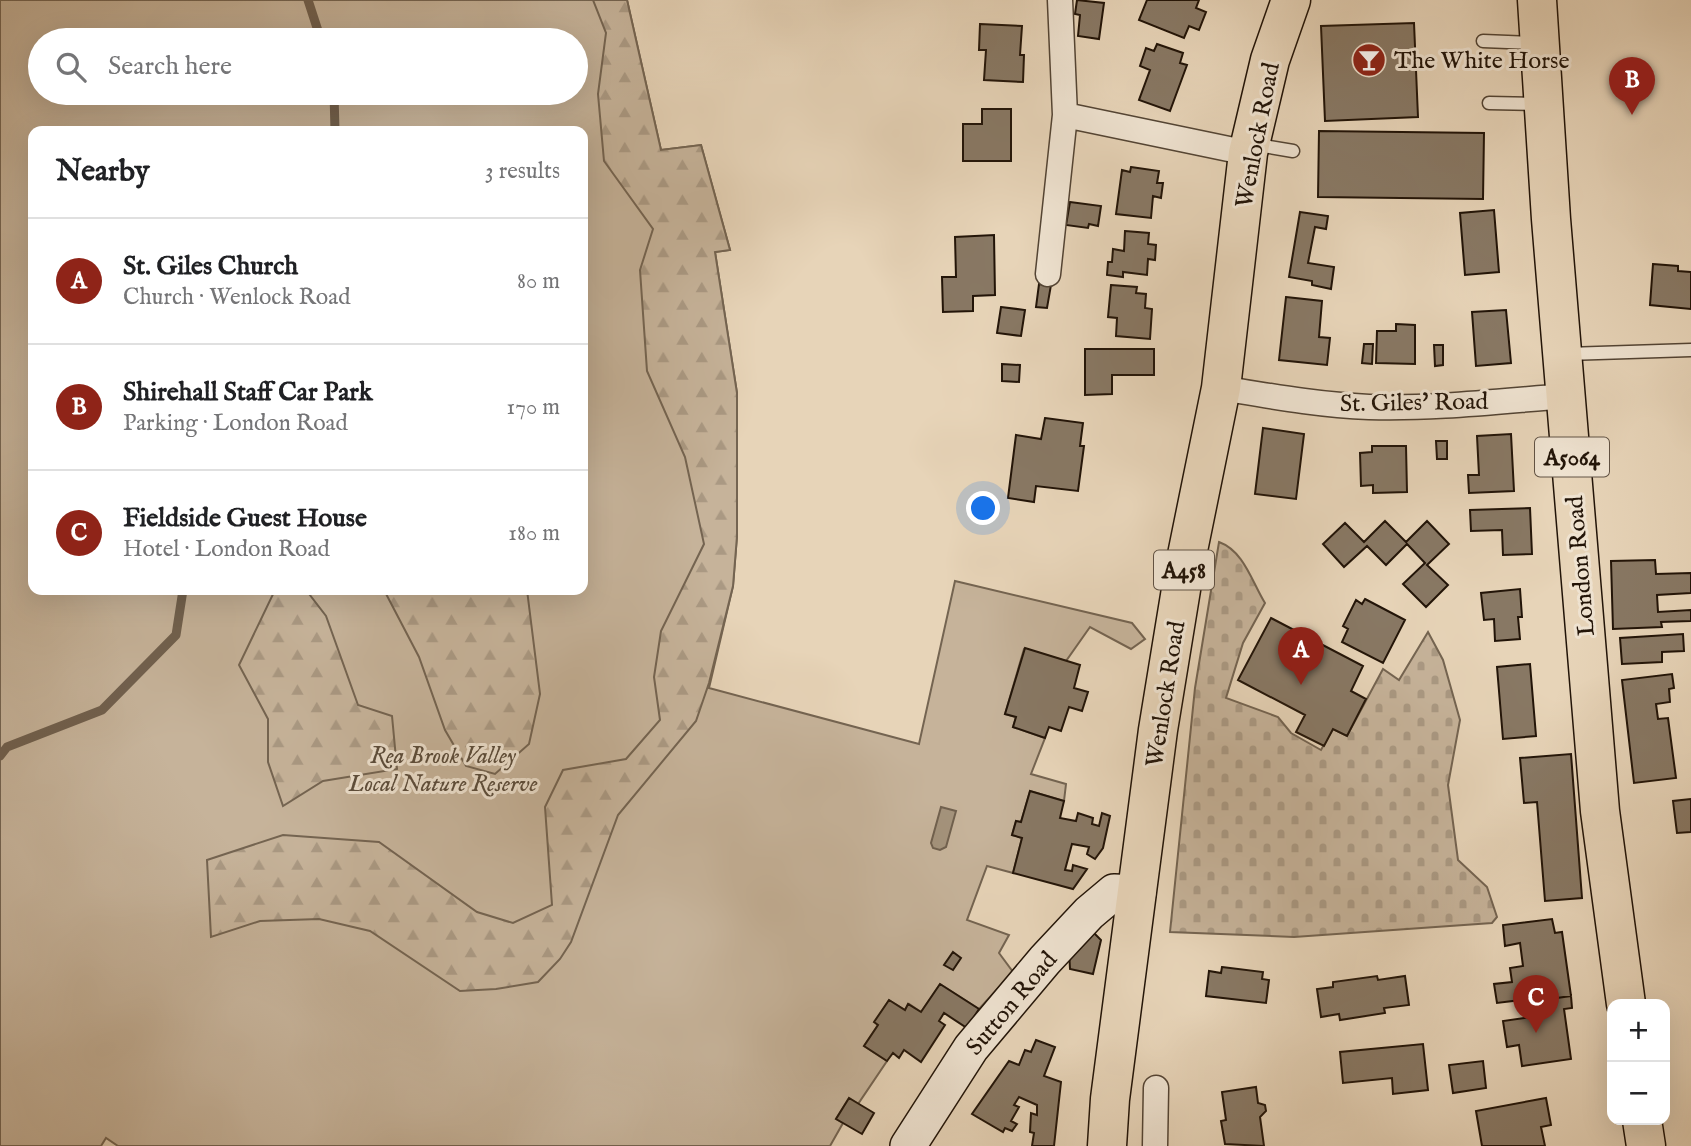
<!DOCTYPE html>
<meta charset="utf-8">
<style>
body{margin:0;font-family:"IM FELL English",serif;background:#f6f6f6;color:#202124}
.controls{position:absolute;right:21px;bottom:21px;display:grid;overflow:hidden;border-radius:14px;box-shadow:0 7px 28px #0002}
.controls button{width:63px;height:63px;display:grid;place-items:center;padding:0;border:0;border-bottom:2px solid #e0e0e0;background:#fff;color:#202124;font:35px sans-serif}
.you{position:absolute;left:984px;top:509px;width:24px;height:24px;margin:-18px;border:5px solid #fff;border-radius:50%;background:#1a73e8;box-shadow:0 0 0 10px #1a73e833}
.badge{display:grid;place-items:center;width:46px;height:46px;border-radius:50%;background:#8f2418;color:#fff;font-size:23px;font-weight:700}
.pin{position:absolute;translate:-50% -58px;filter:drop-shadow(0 2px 4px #0008)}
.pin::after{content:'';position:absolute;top:37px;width:24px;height:21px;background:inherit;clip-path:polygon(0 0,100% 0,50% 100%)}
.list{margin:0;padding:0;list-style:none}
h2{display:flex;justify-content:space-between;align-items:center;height:91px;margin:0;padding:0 28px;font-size:30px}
h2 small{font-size:23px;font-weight:400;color:#757577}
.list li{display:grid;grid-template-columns:46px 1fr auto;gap:21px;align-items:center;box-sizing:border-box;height:126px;padding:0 28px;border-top:2px solid #e0e0e0}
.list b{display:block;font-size:26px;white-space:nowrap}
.list p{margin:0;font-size:23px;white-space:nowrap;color:#757577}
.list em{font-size:23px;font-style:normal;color:#757577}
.icon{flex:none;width:38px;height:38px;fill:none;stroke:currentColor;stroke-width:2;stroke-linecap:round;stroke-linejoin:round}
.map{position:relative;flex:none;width:1691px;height:1146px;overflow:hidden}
.search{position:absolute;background:#fff;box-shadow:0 7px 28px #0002;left:28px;top:28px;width:560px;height:77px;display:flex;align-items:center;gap:18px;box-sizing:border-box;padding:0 24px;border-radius:38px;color:#757577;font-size:26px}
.panel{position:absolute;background:#fff;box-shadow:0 7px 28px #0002;left:28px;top:126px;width:560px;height:469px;border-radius:14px}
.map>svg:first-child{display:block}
.green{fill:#c6b39a;stroke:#746451;stroke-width:2;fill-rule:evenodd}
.forest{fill:url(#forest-firs);stroke:#746451;stroke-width:2}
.cemetery{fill:url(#cemetery-stones);stroke:#746451;stroke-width:2}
.water{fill:#a4937c;stroke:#70604e;stroke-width:2}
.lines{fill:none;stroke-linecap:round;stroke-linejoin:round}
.stream{stroke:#70604e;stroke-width:9}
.building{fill:#887864;stroke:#221408;stroke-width:2}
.lane-casing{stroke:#534434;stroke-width:15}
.street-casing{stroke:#534434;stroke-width:27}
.secondary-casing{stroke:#221408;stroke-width:38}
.primary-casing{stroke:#221408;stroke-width:41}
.lane{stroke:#efe3d1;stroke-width:12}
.street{stroke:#efe3d1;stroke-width:24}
.secondary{stroke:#efe3d1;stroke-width:35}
.primary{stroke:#e7d4b8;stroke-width:38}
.labels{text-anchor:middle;stroke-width:6;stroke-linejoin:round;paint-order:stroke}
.shield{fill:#efe3d1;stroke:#605244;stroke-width:2}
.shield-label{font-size:23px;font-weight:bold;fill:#221408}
.poi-label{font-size:24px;fill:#221408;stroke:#efe3d1;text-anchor:start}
.street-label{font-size:24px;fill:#221408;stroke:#efe3d1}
.park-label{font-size:24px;font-style:italic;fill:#5b4c3b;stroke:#efe3d1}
</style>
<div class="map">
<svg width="1691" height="1146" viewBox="0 0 1691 1146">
<defs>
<pattern id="forest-firs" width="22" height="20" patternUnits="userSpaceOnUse" patternTransform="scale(1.75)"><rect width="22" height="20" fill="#c6b39a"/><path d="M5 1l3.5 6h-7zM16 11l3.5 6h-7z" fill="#aa9983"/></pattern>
<pattern id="cemetery-stones" width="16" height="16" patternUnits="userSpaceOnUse" patternTransform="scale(1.75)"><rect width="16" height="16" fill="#c6b39a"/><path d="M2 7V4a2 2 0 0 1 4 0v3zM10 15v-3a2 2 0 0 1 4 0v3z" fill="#aa9983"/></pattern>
</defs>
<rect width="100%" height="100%" fill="#e7d4b8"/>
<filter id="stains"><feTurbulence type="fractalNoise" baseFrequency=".00286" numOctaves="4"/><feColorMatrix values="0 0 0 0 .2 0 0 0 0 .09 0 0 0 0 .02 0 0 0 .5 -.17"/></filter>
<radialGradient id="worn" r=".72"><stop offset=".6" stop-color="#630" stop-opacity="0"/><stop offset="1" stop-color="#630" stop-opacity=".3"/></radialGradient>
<path class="green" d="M0 0H627L661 150 701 145 730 250 715 252 737 393V536L733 586 709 688 919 744 955 581 1132 623 1145 639 1131 649 1090 627 1066 661 1024 649 1005 714 1016 717 1013 727 1045 738 1031 774 1066 784 1064 801 1030 791 1021 822 1016 821 1012 835 1022 838 1013 873 987 866 967 920 1009 935 999 953 1013 972 979 1009 940 984 921 1012 909 1004 905 1010 889 1000 875 1022 878 1025 864 1046 887 1061 858 1104 849 1098 836 1119 843 1123 830 1146H118L106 1138 101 1146H0ZM40 40H576V93H40ZM33 131H583V590H33Z"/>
<path class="forest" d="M593 0H627L661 150 701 145 730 250 715 252 737 393V536L733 586 709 683 696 721 618 815 571 942 560 959 538 982 496 989 460 991 370 931 319 919 260 921 211 937 207 860 283 835 379 842 477 912 513 923 552 905 545 807 563 770 626 759 660 720 654 677 661 631 704 544 685 457 647 371 640 270 653 229 604 161 598 94 606 33Z
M275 590H306L326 616 358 705 392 716 397 769 323 781 283 806 268 762V719L239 665Z
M384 590H527L540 694 529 744 495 774 466 766 445 730 419 657Z"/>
<path class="cemetery" d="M1219 542C1244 551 1252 582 1265 603L1243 643 1226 698 1278 717 1291 733 1321 750 1333 729 1347 736 1383 669 1399 680 1428 632 1443 660 1460 720 1448 785 1458 860 1487 887 1497 917 1492 923 1294 937 1170 932 1195 688Z"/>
<path class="water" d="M941 807 956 811 946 847 940 850 933 848 931 843Z"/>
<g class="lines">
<path class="stream" d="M308 0 321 40
M334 93 335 131
M0 756 7 747 102 710 176 635 183 590"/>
</g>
<path class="building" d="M1077 0 1104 3 1099 39 1078 36 1080 15 1075 14Z
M1147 0H1199L1196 8 1206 12 1199 30 1189 26 1184 38 1139 20Z
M1414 23 1418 117 1325 121 1321 26Z
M980 24 1022 26 1020 55H1024L1023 82 984 80 986 50H979Z
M1157 44 1183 53 1180 63 1187 65 1170 111 1139 100 1150 70 1140 66 1146 48 1154 51Z
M982 109H1011V161H963V124H982Z
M1319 131 1484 133 1483 199 1318 197Z
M1131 167 1159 171 1157 183H1163L1161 198 1153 196 1151 218 1116 214 1122 170 1130 172Z
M1070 202 1101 206 1098 226 1089 224 1088 228 1066 225Z
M1494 210 1499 272 1465 275 1460 213Z
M1300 212 1328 216 1326 229 1315 227 1308 263 1334 267 1331 289 1312 285V281L1289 277Z
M1125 231 1149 233 1148 244 1156 245 1155 260 1148 259 1147 275 1123 272V277L1107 275 1108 262H1112L1113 249 1124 251Z
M994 235 995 295 973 296V311L943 312 942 277H956L955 237Z
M1653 264 1678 266V271L1691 272V309L1650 305Z
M1039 284 1051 285 1047 308 1036 307Z
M1111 285 1137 287 1136 293 1146 294 1145 308 1152 309 1150 339 1116 336 1117 318 1108 317Z
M1286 297 1322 301 1319 337 1330 338 1327 365 1279 360Z
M1001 307 1025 310 1021 336 997 333Z
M1506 310 1511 363 1476 366 1472 312Z
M1396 324 1415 325V364L1376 363 1377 331H1396Z
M1364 344H1373L1372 364 1362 363Z
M1434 345H1443V365L1435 366Z
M1085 349H1154V375H1112V394L1085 395Z
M1002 364 1020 365 1019 382 1002 381Z
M1045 418 1083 423 1080 446H1084L1078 491 1036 486 1034 502 1008 498 1016 435 1041 439Z
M1263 428 1304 434 1296 499 1255 494Z
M1511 434 1514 491 1469 493 1468 475H1479L1477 436Z
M1436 441H1447V459H1437Z
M1372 446H1406L1407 492 1373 493V485L1361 486 1360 453 1372 452Z
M1530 508 1532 554 1503 555 1502 530 1471 531 1470 510Z
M1385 521 1406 542 1427 521 1449 544 1427 565 1448 585 1426 607 1403 584 1425 563 1407 544 1386 565 1367 546 1344 567 1323 544 1345 523 1364 542Z
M1655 560 1656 574 1691 573V593L1657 595 1658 612 1691 610V621L1661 622 1662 627 1613 629 1611 561Z
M1520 589 1522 617H1518L1520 639 1495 641 1494 619 1484 620 1481 593Z
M1365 599 1405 620 1383 663 1342 642 1348 629 1343 626 1356 600 1362 604Z
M1271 618 1363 666 1351 691 1366 699 1347 736 1333 729 1324 746 1296 732 1305 715 1238 680Z
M1683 634 1684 651 1662 652V662L1622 664 1620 638Z
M1025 648 1080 665 1074 688 1088 692 1082 711 1069 707 1061 731 1049 727 1045 738 1013 727 1016 717 1005 714Z
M1530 664 1536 736 1503 739 1497 667Z
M1672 674 1674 688 1669 689 1670 702 1656 704 1658 719 1668 718 1676 778 1634 783 1622 680Z
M1571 754 1582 898 1545 901 1537 802 1524 803 1520 758Z
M1030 791 1064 801 1060 818 1076 821 1078 813 1093 818 1092 824 1099 826 1102 813 1110 816 1103 848 1095 859 1087 854 1089 847 1072 844 1065 870 1072 871 1073 865 1087 869 1073 889 1013 873 1022 838 1012 835 1016 821 1021 822Z
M1691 799V832L1677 833 1673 801Z
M1552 919 1555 933 1562 932 1571 996 1529 1002V999L1497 1003 1494 984 1512 982 1510 968 1523 966 1520 943 1505 946 1503 925Z
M1090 929 1101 940 1093 974 1070 969 1069 950Z
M953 952 961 958 953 970 944 965Z
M1222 967 1263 972 1262 979 1269 980 1266 1003 1206 996 1209 971 1221 973Z
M1377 976 1378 980 1405 976 1409 1005 1384 1008 1385 1013 1340 1020 1339 1014 1321 1017 1317 989 1333 987V982Z
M940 984 979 1009 967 1028 944 1013 939 1021 945 1025 921 1062 904 1050 899 1058 893 1053 887 1061 864 1046 878 1025 874 1022 889 1000 905 1010 908 1004 921 1012Z
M1571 996 1572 1008 1564 1009 1571 1059 1522 1066 1519 1045 1507 1047 1503 1021 1531 1017 1529 1002Z
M1036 1040 1055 1047 1044 1076 1061 1082 1054 1146H1032L1034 1133 1030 1132 1031 1113 1037 1115V1105L1019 1097 1014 1105 1019 1107 1011 1121 1017 1124 1012 1131 1005 1128 1003 1132 972 1114 1009 1061 1019 1065 1025 1050 1031 1052Z
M1423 1044 1428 1090 1393 1094 1392 1078 1343 1083 1340 1052Z
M1483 1061 1486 1088 1453 1093 1449 1065Z
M1256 1087 1258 1103 1265 1105 1266 1111 1260 1117 1264 1146 1225 1144 1221 1121 1226 1120 1222 1092Z
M849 1098 874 1113 862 1134 836 1119Z
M1546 1098 1551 1125 1541 1127 1545 1146H1482L1476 1111Z"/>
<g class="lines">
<g class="lane-casing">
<path id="lane" d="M1483 41 1535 43
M1489 103 1538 104
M1252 144 1293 151
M1567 354 1691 350"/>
</g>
<g class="street-casing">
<path id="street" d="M1065 115 1248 153
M1048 274 1065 115 1060 0
M1221 388C1270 396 1319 405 1369 407 1435 409 1501 401 1567 396
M1155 1146 1156 1088"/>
</g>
<g class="secondary-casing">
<path id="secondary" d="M908 1146 971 1048 1045 960 1089 913 1114 892 1138 893"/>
</g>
<g class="primary-casing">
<path id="primary" d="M1537 0 1551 219 1600 811 1626 1004
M1642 1120 1646 1146
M1107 1146 1110 1099 1158 730 1185 565 1221 388 1248 153 1270 60 1291 0"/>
</g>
<use href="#lane" class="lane"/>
<use href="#street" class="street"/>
<use href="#secondary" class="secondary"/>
<use href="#primary" class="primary"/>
</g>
<defs>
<g id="bar-disc" transform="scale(1.75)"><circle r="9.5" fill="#8f2418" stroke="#efe3d1"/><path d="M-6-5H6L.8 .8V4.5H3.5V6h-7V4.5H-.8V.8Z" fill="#fff"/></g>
</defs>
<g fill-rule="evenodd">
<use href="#bar-disc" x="1369" y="60"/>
</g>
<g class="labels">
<g class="shield">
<rect x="1535" y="437.5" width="74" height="39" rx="5"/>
<rect x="1154" y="550.5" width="60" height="39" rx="5"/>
</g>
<g class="shield-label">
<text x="1572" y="465">A5064</text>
<text x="1184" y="578">A458</text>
</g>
<g class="poi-label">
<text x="1394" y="68">The White Horse</text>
</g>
<g class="street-label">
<text transform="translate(1257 135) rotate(-79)" y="8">Wenlock Road</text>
<text transform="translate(1414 402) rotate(-1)" y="8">St. Giles' Road</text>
<text transform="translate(1580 566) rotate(-95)" y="8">London Road</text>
<text transform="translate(1165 694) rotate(-81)" y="8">Wenlock Road</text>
<text transform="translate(1011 1003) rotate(-50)" y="8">Sutton Road</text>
</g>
<g class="park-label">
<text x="443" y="763">Rea Brook Valley<tspan x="443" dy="28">Local Nature Reserve</tspan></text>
</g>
</g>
<rect width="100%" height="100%" filter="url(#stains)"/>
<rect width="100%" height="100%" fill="url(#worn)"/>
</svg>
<div class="controls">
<button>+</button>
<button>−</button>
</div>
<div class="you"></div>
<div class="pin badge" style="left:1301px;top:685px">A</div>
<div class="pin badge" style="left:1632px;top:115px">B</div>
<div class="pin badge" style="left:1536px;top:1033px">C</div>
<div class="search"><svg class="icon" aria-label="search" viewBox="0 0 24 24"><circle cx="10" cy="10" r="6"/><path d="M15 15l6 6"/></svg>Search here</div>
<section class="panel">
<h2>Nearby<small>3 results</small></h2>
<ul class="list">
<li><span class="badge">A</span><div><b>St. Giles Church</b><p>Church · Wenlock Road</p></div><em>80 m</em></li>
<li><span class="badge">B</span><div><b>Shirehall Staff Car Park</b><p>Parking · London Road</p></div><em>170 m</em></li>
<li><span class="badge">C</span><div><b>Fieldside Guest House</b><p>Hotel · London Road</p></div><em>180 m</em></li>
</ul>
</section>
</div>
